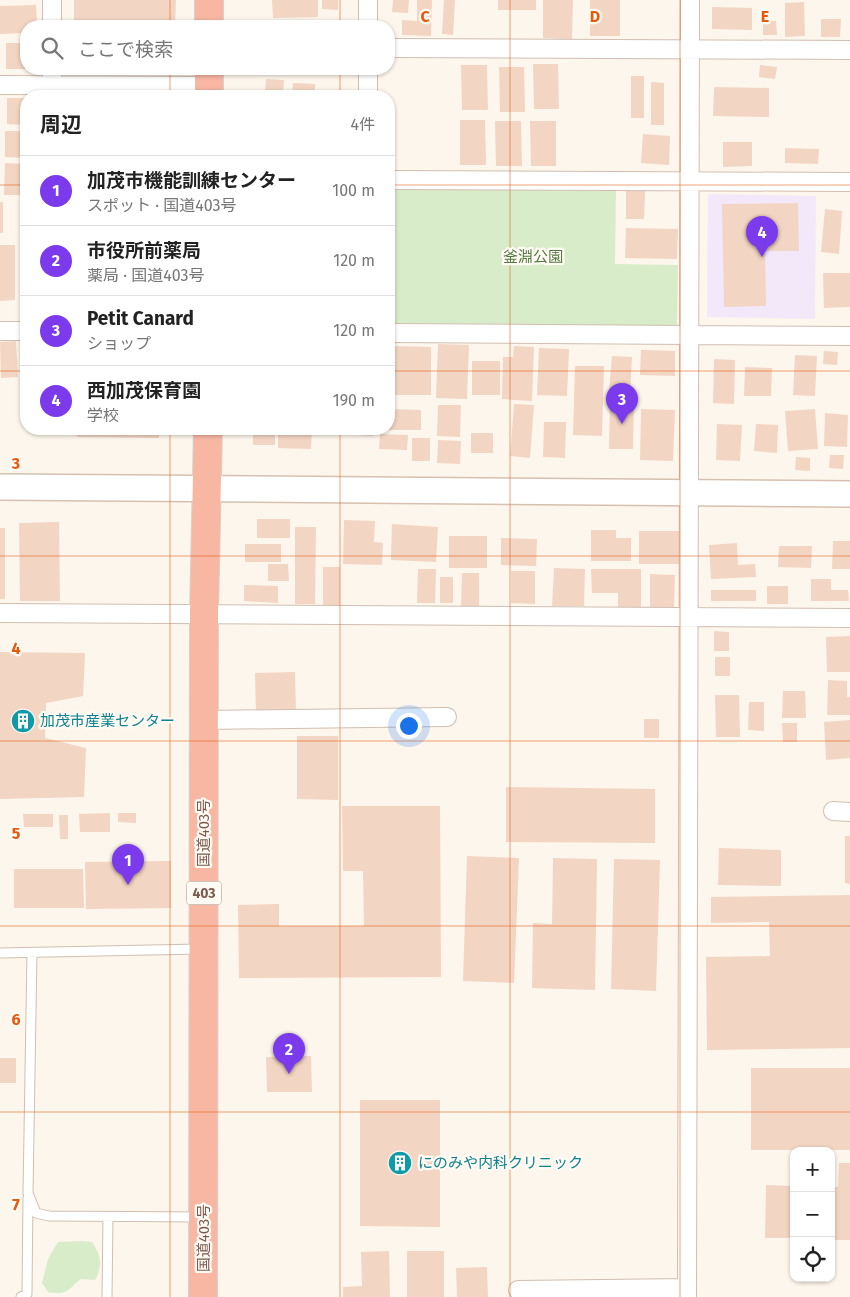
<!DOCTYPE html>
<html lang="ja">
<meta charset="utf-8">
<style>
body{margin:0;font-family:"Fira Sans","Noto Sans JP",sans-serif;background:#f6f6f6;color:#222}
.controls{position:absolute;right:15px;bottom:15px;display:grid;overflow:hidden;border-radius:10px;box-shadow:0 1px 4px #0004}
.controls button{width:45px;height:45px;display:grid;place-items:center;padding:0;border:0;border-bottom:1px solid #e0e0e0;background:#fff;color:#222;font:25px sans-serif}
.you{position:absolute;left:408px;top:725px;width:18px;height:18px;margin:-12px;border:4px solid #fff;border-radius:50%;background:#1a73e8;box-shadow:0 0 0 8px #1a73e833}
.badge{display:grid;place-items:center;width:32px;height:32px;border-radius:50%;background:#7c3aed;color:#fff;font-size:16px;font-weight:700}
.pin{position:absolute;translate:-50% -41px;filter:drop-shadow(0 1px 2px #0008)}
.pin::after{content:'';position:absolute;top:26px;width:18px;height:15px;background:inherit;clip-path:polygon(0 0,100% 0,50% 100%)}
.list{margin:0;padding:0;list-style:none}
h2{display:flex;justify-content:space-between;align-items:center;height:65px;margin:0;padding:0 20px;font-size:21px}
h2 small{font-size:16px;font-weight:400;color:#767676}
.list li{display:grid;grid-template-columns:32px 1fr auto;gap:15px;align-items:center;box-sizing:border-box;height:70px;padding:0 20px;border-top:1px solid #e0e0e0}
.list b{display:block;font-size:19px;white-space:nowrap}
.list p{margin:0;font-size:16px;white-space:nowrap;color:#767676}
.list em{font-size:16px;font-style:normal;color:#767676}
.icon{flex:none;width:28px;height:28px;fill:none;stroke:currentColor;stroke-width:2;stroke-linecap:round;stroke-linejoin:round}
.map{position:relative;flex:none;width:850px;height:1297px;overflow:hidden}
.search{position:absolute;background:#fff;box-shadow:0 1px 4px #0004;left:20px;top:20px;width:375px;height:55px;display:flex;align-items:center;gap:12px;box-sizing:border-box;padding:0 18px;border-radius:20px;color:#767676;font-size:19px}
.panel{position:absolute;background:#fff;box-shadow:0 1px 4px #0004;left:20px;top:90px;width:375px;height:345px;border-radius:20px}
.map>svg:first-child{display:block}
.education{fill:#f3e8fa}
.green{fill:#d8ecc9}
.building{fill:#f3d5c3}
.lines{fill:none;stroke-linecap:round;stroke-linejoin:round}
.lane-casing{stroke:#d1beb0;stroke-width:11}
.street-casing{stroke:#d1beb0;stroke-width:20}
.secondary-casing{stroke:#d6c0b0;stroke-width:28}
.highway-casing{stroke:#dad1cd;stroke-width:30}
.lane{stroke:#fff;stroke-width:9}
.street{stroke:#fff;stroke-width:18}
.secondary{stroke:#fff;stroke-width:25}
.highway{stroke:#f7b7a3;stroke-width:28}
.grid{fill:none;stroke:#e8590c;stroke-width:1;stroke-opacity:0.55}
.labels{text-anchor:middle;stroke-width:4.5;stroke-linejoin:round;paint-order:stroke}
.shield{fill:#fffaf3;stroke:#a28b7f;stroke-width:1}
.shield-label{font-size:14px;font-weight:bold;fill:#7a5c4d}
.park-label{font-size:15px;fill:#537a41;stroke:#fffaf3}
.culture-label{font-size:15px;fill:#0d838f;stroke:#fffaf3;text-anchor:start}
.street-label{font-size:15px;fill:#7a5c4d;stroke:#fffaf3}
.grid-label{font-size:16px;text-anchor:middle;font-weight:bold;fill:#e8590c;stroke:#fffaf3;stroke-width:4.5;stroke-linejoin:round;paint-order:stroke}
</style>
<div class="map">
<svg width="850" height="1297" viewBox="0 0 850 1297">
<rect width="100%" height="100%" fill="#fdf6ec"/>
<path class="education" d="M708 194 816 196 815 319 707 317Z"/>
<path class="green" d="M389 189 616 191 615 264 678 265 677 326 389 323Z
M81 1241 92 1242C101 1255 103 1266 95 1280L81 1279C67 1289 70 1296 48 1292L42 1283 48 1259 58 1242Z"/>
<path class="building" d="M74 0H176L175 26H74Z
M272 0H318V17L273 18Z
M322 0H338V10L322 9Z
M393 0H409L408 13 392 12Z
M417 0H432L431 36 402 35V20L417 21Z
M444 0H455L453 35 442 34Z
M498 0H536V10H498Z
M543 0H573L572 39 543 38Z
M590 0H620V36H590Z
M804 2 805 36 785 37V3Z
M36 5 37 26H26V33L0 34V6Z
M712 7 752 8V30L712 29Z
M821 19H841L840 37H821Z
M763 21H776L777 35H763Z
M268 22 291 23V26H268Z
M6 43H26V69H6Z
M533 64H558L559 109H534Z
M461 65H487L488 110H462Z
M760 65 777 67 775 79 759 77Z
M499 67H524L525 112H500Z
M69 69H104V72L69 71Z
M631 76H644V118H631Z
M266 79 284 80 283 93 265 92Z
M651 82 664 83V125H651Z
M293 83 315 84V96H292Z
M714 87 769 88V117L713 116Z
M322 92H354V96H322Z
M7 98H26V125L7 124Z
M460 120H485L486 165H460Z
M495 121H521L522 166H496Z
M530 121H556V166H531Z
M5 131H26V158L5 157Z
M643 134 670 136 669 165 641 163Z
M723 142H752V166L723 167Z
M785 148 819 149 818 164 785 163Z
M5 163 26 164V195H4Z
M626 191H645L644 219H626Z
M0 202H3V233H0Z
M798 203 799 251H765L766 306 724 307 722 204Z
M825 209 842 211 839 254 821 252Z
M626 228 678 229 677 259 625 258Z
M0 245H15V300L0 301Z
M823 273H850V307L824 308Z
M16 341 18 377 1 378 0 342Z
M438 344 469 345 467 399 436 398Z
M393 346 431 347V395H389V379H393Z
M514 346 534 347 532 401 502 399 503 357H513Z
M539 348 569 349 567 396 537 395Z
M641 350 675 351V376L640 375Z
M824 351 838 352 837 365 823 364Z
M795 355 817 356 815 396 793 395Z
M612 356 632 357 630 394 609 392Z
M714 359 735 360 734 404 713 403Z
M472 361H500V395H472Z
M575 366H604L602 436 573 435Z
M745 367 772 368 771 396H744Z
M610 399 634 400 633 449H609Z
M514 404 534 405 530 458 510 456Z
M438 405H461L460 437 437 436Z
M389 409 421 410V430H389Z
M641 409 675 410 673 461 640 460Z
M815 409 818 449 788 451 785 411Z
M825 413 848 415 847 447 824 446Z
M544 422H566L565 458 543 457Z
M717 424 742 425 740 461 716 460Z
M756 424 778 425 777 453 754 451Z
M77 429H159V438L77 437Z
M253 429H275V445H253Z
M278 429H312L311 449 278 448Z
M324 429H373V436L324 433Z
M471 433H493V453H471Z
M380 434 408 435 407 450 379 449Z
M412 438H430V461H412Z
M438 440 461 441 460 464 437 463Z
M830 455H844L843 469 829 468Z
M796 457 810 458V471L795 470Z
M257 519H290V538H257Z
M344 520 375 521 374 542 383 543 382 565 343 564Z
M59 522 60 601H20L19 523Z
M392 524 438 527 436 562 391 560Z
M295 527H316L315 604H295Z
M0 528H5V599H0Z
M591 530H616V538H631V561H591Z
M639 531H680V564H639Z
M449 536H487V568H449Z
M501 538 537 539 536 566 501 565Z
M833 541H850V569H832Z
M737 543 738 565 755 564 756 577 711 579 709 545Z
M245 544H281V562H245Z
M779 546H812L811 568 778 567Z
M268 564H288L289 581H268Z
M323 567H340V606H323Z
M554 568 585 569 584 606H552Z
M418 569H436L435 603H417Z
M591 569H641V610H618V593H592Z
M511 571H535V604L511 603Z
M462 573H479V607L461 606Z
M650 574 675 575 674 609 650 608Z
M440 577H453V603H440Z
M811 579H831V590H848L849 601H811Z
M244 585 278 586V603L244 601Z
M767 586H788V604H767Z
M711 590H756V601H711Z
M714 631 729 632V651H714Z
M850 636V672H827L826 637Z
M0 652 85 653 83 696 46 703 45 738 86 748 84 797 0 799Z
M715 657H730V676H715Z
M295 672 296 714H256L255 673Z
M828 680 847 681V697H850V715H827Z
M783 691H805L806 718H782Z
M715 695H739L740 737H716Z
M749 702H764V731L748 730Z
M644 719H659V738H644Z
M850 720V758L826 760 824 722Z
M782 723H797V742H783Z
M297 736H338V800L297 799Z
M506 787 655 789V843L506 842Z
M342 806H440L441 977 239 978 238 905 279 904V926H364L363 871H343Z
M110 813V832H80L79 814Z
M118 813H136V823L118 822Z
M23 814H53V827H24Z
M59 815H68V839H60Z
M845 836H850V884L845 883Z
M719 848 781 850V886L718 885Z
M467 856 519 858 514 983 463 981Z
M553 858 597 859 595 990 532 988 533 923 552 924Z
M614 859 660 860 656 991 611 989Z
M171 861V908L86 909 85 862Z
M14 869H83L84 908H14Z
M850 895V1048L707 1050 706 957 770 956 769 922 711 923V897Z
M311 1056 312 1092H267L266 1057Z
M0 1058H16V1083H0Z
M751 1068H850V1150H751Z
M360 1100H440V1227L360 1226Z
M839 1163H850V1240H831V1187H838Z
M766 1185 794 1186V1238H765Z
M389 1251 390 1297H343V1287L362 1286 361 1252Z
M407 1251H444V1297H407Z
M487 1267 488 1297H457L456 1268Z"/>
<g class="lines">
<g class="lane-casing">
<path id="lane" d="M0 953 200 949
M32 953 28 1193 36 1213 49 1216 201 1217
M21 1297 27 1294 28 1198
M107 1297 108 1217"/>
</g>
<g class="street-casing">
<path id="street" d="M52 26V0
M368 26V0
M389 48 850 50
M0 85 209 86
M52 96V69
M368 96V69
M389 180 850 182
M0 331H26
M389 333 850 336
M0 613 850 618
M204 720 447 717
M833 811 850 812
M518 1290 687 1288
M687 1297 690 0"/>
</g>
<g class="secondary-casing">
<path id="secondary" d="M0 487 850 494"/>
</g>
<g class="highway-casing">
<path id="highway" d="M209 26V0
M209 96V69
M203 1297 204 614 208 429"/>
</g>
<use href="#lane" class="lane"/>
<use href="#street" class="street"/>
<use href="#secondary" class="secondary"/>
<use href="#highway" class="highway"/>
</g>
<path class="grid" d="M170 0V26M340 0V26M510 0V1297M680 0V1297M170 69V96M340 69V96M0 185H26M389 185H850M0 371H26M389 371H850M170 429V1297M340 429V1297M0 556H850M0 741H850M0 926H850M0 1112H850"/>
<defs>
<g id="building-disc" transform="scale(1.25)"><circle r="9.5" fill="#0f9aa8" stroke="#fffaf3"/><path d="M-4-6H4V6H1V3H-1V6H-4ZM-2.5-4.3h1.7v1.8h-1.7ZM.8-4.3h1.7v1.8H.8ZM-2.5-1h1.7V.8h-1.7ZM.8-1h1.7V.8H.8Z" fill="#fff"/></g>
</defs>
<g fill-rule="evenodd">
<use href="#building-disc" x="23" y="721"/>
<use href="#building-disc" x="400" y="1163"/>
</g>
<g class="labels">
<rect class="shield" x="186.5" y="881.5" width="35" height="23" rx="4"/>
<g class="shield-label">
<text x="204" y="898">403</text>
</g>
<g class="park-label">
<text x="533" y="262">釜淵公園</text>
</g>
<g class="culture-label">
<text x="40" y="726">加茂市産業センター</text>
<text x="418" y="1168">にのみや内科クリニック</text>
</g>
<g class="street-label">
<text transform="translate(204 833) rotate(-90)" y="5">国道403号</text>
<text transform="translate(204 1238) rotate(-90)" y="5">国道403号</text>
</g>
</g>
<g class="grid-label">
<text x="425" y="22">C</text>
<text x="595" y="22">D</text>
<text x="765" y="22">E</text>
<text x="16" y="469">3</text>
<text x="16" y="654">4</text>
<text x="16" y="839">5</text>
<text x="16" y="1025">6</text>
<text x="16" y="1210">7</text>
</g>
</svg>
<div class="controls">
<button>+</button>
<button>−</button>
<button><svg class="icon" aria-label="locate" viewBox="0 0 24 24"><circle cx="12" cy="12" r="6"/><path d="M12 2v4M12 18v4M2 12h4M18 12h4"/></svg></button>
</div>
<div class="you"></div>
<div class="pin badge" style="left:128px;top:885px">1</div>
<div class="pin badge" style="left:289px;top:1074px">2</div>
<div class="pin badge" style="left:622px;top:424px">3</div>
<div class="pin badge" style="left:762px;top:257px">4</div>
<div class="search"><svg class="icon" aria-label="search" viewBox="0 0 24 24"><circle cx="10" cy="10" r="6"/><path d="M15 15l6 6"/></svg>ここで検索</div>
<section class="panel">
<h2>周辺<small>4件</small></h2>
<ul class="list">
<li><span class="badge">1</span><div><b>加茂市機能訓練センター</b><p>スポット · 国道403号</p></div><em>100 m</em></li>
<li><span class="badge">2</span><div><b>市役所前薬局</b><p>薬局 · 国道403号</p></div><em>120 m</em></li>
<li><span class="badge">3</span><div><b>Petit Canard</b><p>ショップ</p></div><em>120 m</em></li>
<li><span class="badge">4</span><div><b>西加茂保育園</b><p>学校</p></div><em>190 m</em></li>
</ul>
</section>
</div>
